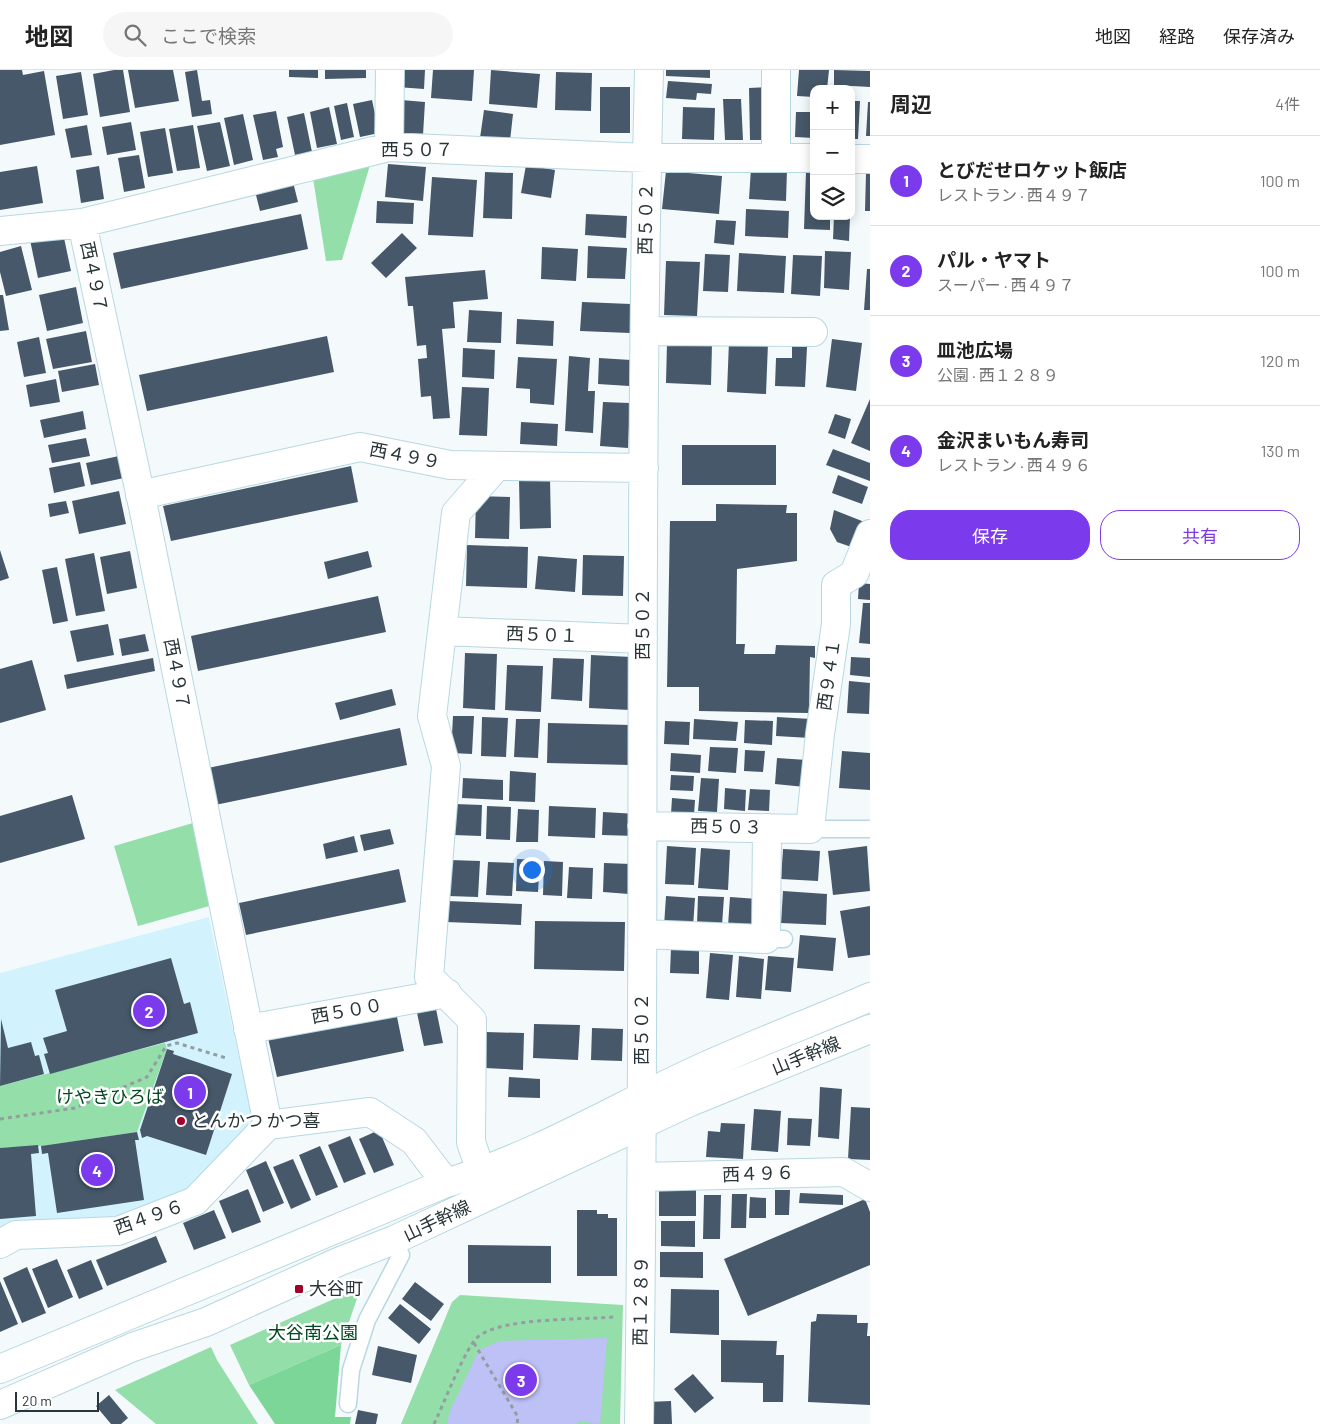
<!DOCTYPE html>
<html lang="ja">
<meta charset="utf-8">
<style>
body{margin:0;font-family:Barlow,"Noto Sans JP",sans-serif;background:#f6f6f6;color:#222}
.controls{position:absolute;right:15px;top:15px;display:grid;overflow:hidden;border-radius:10px;box-shadow:0 2px 12px #0003}
.controls button{width:45px;height:45px;display:grid;place-items:center;padding:0;border:0;border-bottom:1px solid #e0e0e0;background:#fff;color:#222;font:25px sans-serif}
.scale{position:absolute;left:15px;bottom:12px;width:84px;box-sizing:border-box;padding-left:5px;border:2px solid #293539;border-top:0;font-size:14px;line-height:18px;white-space:nowrap;color:#293539;-webkit-text-stroke:4px #fff;paint-order:stroke}
.you{position:absolute;left:531px;top:799px;width:18px;height:18px;margin:-12px;border:4px solid #fff;border-radius:50%;background:#1a73e8;box-shadow:0 0 0 8px #1a73e833}
.badge{display:grid;place-items:center;width:32px;height:32px;border-radius:50%;background:#7c3aed;color:#fff;font-size:16px;font-weight:700}
.pin{position:absolute;translate:-50% -50%;border:2px solid #fff;box-shadow:0 1px 5px #0006}
.list{margin:0;padding:0;list-style:none}
h2{display:flex;justify-content:space-between;align-items:center;height:65px;margin:0;padding:0 20px;font-size:21px}
h2 small{font-size:16px;font-weight:400;color:#767676}
.list li{display:grid;grid-template-columns:32px 1fr auto;gap:15px;align-items:center;box-sizing:border-box;height:90px;padding:0 20px;border-top:1px solid #e0e0e0}
.list b{display:block;font-size:19px;white-space:nowrap}
.list p{margin:0;font-size:16px;white-space:nowrap;color:#767676}
.list em{font-size:16px;font-style:normal;color:#767676}
.actions{display:flex;gap:10px;padding:15px 20px}
.actions a{flex:1;padding:11px 0;border:1px solid #7c3aed;border-radius:20px;text-align:center;font-size:18px;color:#7c3aed}
.actions .main{background:#7c3aed;color:#fff}
.icon{flex:none;width:28px;height:28px;fill:none;stroke:currentColor;stroke-width:2;stroke-linecap:round;stroke-linejoin:round}
.map{position:relative;flex:none;width:870px;height:1354px;overflow:hidden}
header{display:flex;align-items:center;gap:30px;box-sizing:border-box;height:70px;padding:0 25px;background:#fff;border-bottom:1px solid #e0e0e0}
header strong{font-size:24px}
nav{display:flex;gap:28px;margin-inline-start:auto;font-size:18px}
.search{width:350px;height:45px;background:#f6f6f6;display:flex;align-items:center;gap:12px;box-sizing:border-box;padding:0 18px;border-radius:28px;color:#767676;font-size:19px}
main{display:flex}
aside{flex:1;background:#fff}
.map>svg:first-child{display:block}
.built{fill:#d2f3fd}
.green{fill:#94dea9}
.forest{fill:#7bd697}
.water{fill:#bdc1f6}
.building{fill:#465869}
.lines{fill:none;stroke-linecap:round;stroke-linejoin:round}
.service-casing{stroke:#b8d8e1;stroke-width:19}
.minor-casing{stroke:#b8d8e1;stroke-width:30}
.path{stroke:#949da0;stroke-width:3;stroke-dasharray:4 4;stroke-linecap:butt}
.service{stroke:#fff;stroke-width:16}
.minor{stroke:#fff;stroke-width:28}
.poi-dot{fill:#a1012a;stroke:#fff;stroke-width:2}
.labels{text-anchor:middle;stroke-width:5;stroke-linejoin:round;paint-order:stroke}
.street-label{font-size:18px;fill:#293539;stroke:#fff}
.park-label{font-size:18px;fill:#004821;stroke:#fff}
.poi-label{font-size:18px;fill:#293539;stroke:#fff;text-anchor:start}
</style>
<header>
<strong>地図</strong>
<div class="search"><svg class="icon" aria-label="search" viewBox="0 0 24 24"><circle cx="10" cy="10" r="6"/><path d="M15 15l6 6"/></svg>ここで検索</div>
<nav><a>地図</a><a>経路</a><a>保存済み</a></nav>
</header>
<main>
<div class="map">
<svg width="870" height="1354" viewBox="0 0 870 1354">
<rect width="100%" height="100%" fill="#f4fafc"/>
<path class="built" d="M209 847 251 1044 245 1062 238 1066 188 1120 117 1147 9 1152 0 1157V903Z"/>
<path class="green" d="M370 95 342 190 326 191 313 108Z
M193 753 213 835 138 856 114 776Z
M165 973 167 979 137 1062 41 1076 0 1078V1016Z
M361 1217 341 1275 249 1315 230 1275Z
M460 1225 623 1235 620 1354H401L452 1232Z
M211 1277 217 1290 258 1354H156L115 1320Z"/>
<path class="forest" d="M341 1275 335 1347H351L350 1354H275L249 1315Z"/>
<path class="water" d="M607 1268 600 1354 578 1351 577 1354H447L450 1341 479 1280 500 1271Z"/>
<path class="building" d="M0 0H22L23 5 44 1 55 65 0 75Z
M114 0H123L130 42 100 47 93 4Z
M128 0H173L179 31 135 38Z
M197 0 202 31 210 30 212 44 192 47 185 2Z
M289 0H318V8L289 7Z
M325 0H366V8L325 9Z
M399 0H425L424 19 397 17Z
M433 0H474L472 31 431 28Z
M491 0 540 4 537 38 489 34Z
M666 0H710V8L666 6Z
M799 0H829L827 19H814V27L797 26Z
M834 0 870 1V17L834 15Z
M81 2 88 45 63 49 56 6Z
M556 2 592 3 591 41 555 40Z
M668 11 712 14 711 24 697 23 696 30 666 28Z
M600 17H630V63H600Z
M768 17 770 70H750L749 18Z
M723 29H741L743 70H725Z
M372 30 379 63 360 67 353 34Z
M401 30 425 32 423 65 399 64Z
M851 31H860L858 69H851Z
M868 32H870V66H866Z
M347 33 354 67 341 70 334 36Z
M329 37 337 74 317 78 310 42Z
M683 37 715 38 714 70 682 69Z
M484 40 513 44 510 71 480 68Z
M276 41 283 77 276 79 278 87 263 90 253 45Z
M796 42H814V68L795 67Z
M304 43 312 82 295 85 287 47Z
M243 44 253 90 234 95 224 48Z
M131 52 136 80 107 85 102 57Z
M220 52 230 96 207 101 197 56Z
M87 55 92 85 71 88 65 59Z
M193 55 200 98 177 101 169 59Z
M165 58 173 103 148 107 140 62Z
M139 85 145 118 124 122 118 88Z
M388 94 426 97 423 131 385 127Z
M526 95 555 100 551 128 521 123Z
M37 96 43 133 0 140V102Z
M99 96 104 129 81 133 76 100Z
M751 98 787 100 786 131 749 129Z
M666 101 722 106 719 144 662 139Z
M485 102 513 103 512 149 483 148Z
M806 102 814 103V146H830V160L804 159Z
M866 102H870V141H865Z
M432 107 477 110 473 167 428 165Z
M293 112 298 132 260 141 255 121Z
M377 131 414 133 413 154 376 153Z
M746 139 789 141 788 168 745 166Z
M301 144 308 179 121 219 113 183Z
M586 144 627 146 626 168 585 165Z
M834 146H850L849 171 833 169Z
M716 150 736 151 734 175 714 173Z
M63 163 71 201 38 208 30 170Z
M402 163 417 178 386 208 371 193Z
M21 176 32 220 6 226 0 202V182Z
M588 176 627 178 625 209 587 208Z
M542 177 578 179 576 211 541 209Z
M825 181 851 182 849 220 824 218Z
M739 183 786 186 784 223 737 221Z
M705 184 730 185 728 222 703 221Z
M793 185 822 186 820 226 791 224Z
M666 191 700 192 697 246 664 245Z
M867 199H870V240H864Z
M485 200 488 229 453 232 455 258 442 259 450 348 433 349 431 326 421 327 418 289 427 288 426 275 417 276 413 236H408L405 207Z
M76 217 83 253 47 261 39 225Z
M0 225H3L9 260 0 261Z
M582 232 631 234 630 263 580 261Z
M469 240 502 242 501 273 467 272Z
M517 249 554 251 553 276 516 274Z
M86 261 92 292 53 299 46 269Z
M327 266 334 302 147 341 139 305Z
M39 267 46 303 24 307 17 272Z
M832 269 862 273 856 321 826 317Z
M729 271 768 273 766 324 727 322Z
M667 273 712 274 711 315 666 313Z
M792 276 807 277 805 317 775 316 776 288H792Z
M463 278 495 280 494 309 462 307Z
M569 286 590 288 588 321H595L593 363 565 361Z
M518 287 557 289 554 335 530 333V319L516 318Z
M599 288 631 290 629 316 598 314Z
M95 294 99 315 62 322 58 301Z
M56 309 60 332 30 337 26 315Z
M462 317 489 318 487 366 459 365Z
M870 329V381L851 373Z
M603 332 630 333 628 378 600 376Z
M83 341 86 359 44 368 40 350Z
M835 344 851 349 845 369 828 363Z
M521 352 558 354 557 376 520 374Z
M86 368 90 386 52 393 48 375Z
M682 375H776V415H682Z
M833 379 870 393V411L826 395Z
M119 386 124 408 91 415 86 393Z
M80 392 85 416 54 423 49 398Z
M351 396 358 432 171 471 163 436Z
M838 405 868 417 862 434 832 423Z
M550 408 551 458 520 459 519 409Z
M119 421 126 454 79 464 72 431Z
M476 426 510 427 509 469 475 468Z
M66 431 69 443 50 447 48 434Z
M716 434 787 435 786 443H797V491L737 499 736 574H745L744 584H775L776 575 815 576V588L810 587 809 643 699 641V617H667L670 451H716Z
M834 440 867 453 857 479 837 472 830 459Z
M467 475 528 477 527 518 466 516Z
M0 480 9 508 0 511Z
M130 481 137 518 107 524 100 487Z
M368 481 372 497 328 509 324 492Z
M94 483 105 541 76 546 65 489Z
M583 485 624 486 623 526 582 525Z
M538 486 577 489 575 522 535 519Z
M57 497 68 551 53 554 42 500Z
M859 513 870 514V530L858 529Z
M378 526 386 562 198 601 191 566Z
M863 533H870V574L859 573Z
M108 554 114 585 77 592 70 561Z
M145 564 149 581 122 586 119 569Z
M465 583 497 584 495 640 463 638Z
M591 585 632 587 630 640 589 638Z
M851 587 870 588V607L850 605Z
M153 588 155 601 67 619 64 605Z
M553 588 584 589 582 631 551 629Z
M32 590 46 640 0 653V599Z
M507 595 543 596 541 642 505 640Z
M849 611 870 613 869 644 847 643Z
M392 619 396 635 340 650 335 633Z
M453 646H474L472 684 451 683Z
M482 647 508 648 506 687 481 686Z
M777 647 811 649 810 668 776 666Z
M516 649H540L538 688 514 687Z
M694 649 738 652 736 671 693 669Z
M745 650 773 651 772 675 744 673Z
M665 651 690 652 689 675 664 674Z
M548 653 631 655 630 695 547 693Z
M400 658 407 695 215 735 208 698Z
M710 677 738 678 736 703 708 701Z
M745 680 765 681 763 702 744 701Z
M842 681 870 683V720L839 718Z
M671 683 701 685 700 703 670 701Z
M777 688 807 690 805 717 775 714Z
M510 701 536 703 535 732 509 731Z
M671 705 694 706 693 721 670 720Z
M463 708 503 710V730L462 728Z
M701 708 719 709 717 742 698 741Z
M725 718 746 720 745 741 724 739Z
M750 719 770 720 769 741 748 740Z
M72 725 85 769 0 793V746Z
M672 728 695 730 694 745 671 744Z
M455 734 482 735 481 766 453 765Z
M487 736 511 737 510 770 486 769Z
M549 736 596 738 595 768 548 766Z
M518 739 539 740 538 772H516Z
M603 742 637 744 636 766 602 765Z
M390 759 394 774 364 781 360 765Z
M354 766 358 782 326 789 323 774Z
M667 776 696 778 694 815 665 814Z
M867 776 870 821 833 825 828 781Z
M701 778 730 780 728 820 698 818Z
M783 779 820 781 818 811 781 809Z
M517 789 540 790 538 822 516 821Z
M450 790 480 791 478 827 448 826Z
M544 791 563 792 562 826 543 825Z
M488 792 514 793 512 826 486 825Z
M604 793 631 794 629 824 603 822Z
M569 797 593 798 592 829 567 828Z
M399 799 406 832 246 865 239 833Z
M783 821 827 824 826 855 781 853Z
M666 826 695 828 693 857 664 856Z
M698 826 724 827 722 855 697 854Z
M730 827 758 829 756 858 728 856Z
M447 831 522 834 521 855 446 852Z
M870 836V885L848 888 840 841Z
M535 851 625 852 624 901 534 899Z
M800 865 836 868 833 901 797 898Z
M671 878 699 879V904L670 903Z
M710 883 733 885 729 930 706 928Z
M739 886 764 889 761 929 736 927Z
M768 886 794 888 791 922 765 920Z
M171 888 184 934 190 932 198 963 50 1004 44 984 48 983 43 968 67 961 55 920Z
M435 934 443 973 424 976 416 938Z
M396 942 404 981 277 1007 268 968Z
M1 949 8 978 31 972 35 986 39 985 44 1004 0 1016Z
M534 954 580 955 578 990 533 988Z
M592 958 623 959 622 991 591 990Z
M486 962 524 963 523 1000 485 998Z
M167 979 174 981 173 984 232 1004 206 1085 147 1066 142 1068 140 1060Z
M509 1007 540 1009V1028L508 1027Z
M820 1017 842 1019 839 1069 818 1067Z
M851 1037 870 1038V1090L848 1089Z
M754 1039 781 1041 778 1082 751 1080Z
M788 1048 812 1049 810 1076 787 1075Z
M721 1053 745 1054 743 1089 706 1087 708 1061 720 1062Z
M379 1060 394 1095 374 1103 359 1069Z
M137 1062 139 1070H135L144 1130 57 1143 48 1083 42 1084 41 1076Z
M350 1066 366 1104 344 1113 328 1075Z
M38 1075 39 1083 31 1084 36 1146 0 1149V1078Z
M320 1076 338 1117 316 1126 299 1085Z
M293 1089 311 1130 291 1139 273 1097Z
M266 1091 284 1133 263 1142 246 1100Z
M659 1118 696 1119V1146H659Z
M248 1119 261 1152 232 1163 219 1131Z
M775 1120H790L789 1145H775Z
M800 1123 843 1125V1135L799 1133Z
M732 1124H747L746 1158H731Z
M704 1125H721L720 1169H703Z
M750 1127 766 1128V1148H749Z
M865 1129 870 1142V1195L748 1246 724 1189Z
M214 1140 226 1168 194 1180 183 1153Z
M577 1140H597V1144H608V1148H617V1206H577Z
M661 1151H695V1177L661 1176Z
M156 1166 167 1192 107 1216 96 1190Z
M468 1175 551 1176V1213H468Z
M660 1182H703V1208L660 1207Z
M57 1189 73 1227 48 1238 32 1199Z
M91 1190 103 1219 79 1229 67 1200Z
M27 1197 46 1243 22 1253 3 1208Z
M0 1211 18 1254 0 1262Z
M415 1212 444 1234 431 1251 402 1229Z
M671 1219 719 1220V1265L670 1263Z
M400 1234 431 1259 419 1274 388 1248Z
M817 1244 857 1245V1253H868L867 1266H870V1335L808 1332 811 1252 816 1251Z
M721 1270 777 1271 776 1285H784L783 1332H763V1313L721 1312Z
M378 1276 417 1285 411 1313 372 1305Z
M693 1304 714 1328 695 1343 674 1319Z
M109 1325 128 1348 121 1354H111L96 1336Z
M671 1331 672 1354H647V1332Z
M358 1340 378 1344 376 1354H355Z"/>
<g class="lines">
<g class="service-casing">
<path id="service" d="M810 759H870
M766 869H784
M348 1334 351 1300 367 1250 401 1185 394 1170"/>
</g>
<g class="minor-casing">
<path id="minor" d="M776 0V87
M389 77 390 0
M851 89H870
M82 153 145 446 268 1055
M0 161 82 153 389 77 647 88H814
M645 261 813 262
M140 425 360 377 450 395 644 398
M442 561 643 569
M642 756 810 759 820 664 836 554V515L854 504 870 464
M642 864 766 869 767 758
M248 959 447 923
M481 1102 471 1072 472 950 429 907 446 696 432 646 456 443 496 397
M642 1107 844 1102 870 1117
M0 1174 16 1165 118 1161 195 1131 268 1055 370 1042 414 1071 446 1113
M0 1299 446 1113C532 1087 608 1042 688 1004 748 976 810 953 870 927
M0 1335 133 1277 206 1252 338 1192 394 1170 690 1032 870 959
M639 1354C646 903 638 451 649 0"/>
</g>
<path class="path" d="M0 1049 75 1038 147 1007 166 976 177 973 226 988
M474 1273 518 1347 517 1354
M434 1354C443 1336 466 1275 479 1266 505 1247 581 1250 614 1247"/>
<use href="#service" class="service"/>
<use href="#minor" class="minor"/>
</g>
<g class="poi-dot">
<circle cx="181" cy="1051" r="5"/>
<rect x="294" y="1214" width="10" height="10" rx="2.5"/>
</g>
<g class="labels">
<g class="street-label">
<text x="417" y="86">西５０７</text>
<text transform="translate(646 149) rotate(-89)" y="6">西５０２</text>
<text transform="translate(94 207) rotate(78)" y="6">西４９７</text>
<text transform="translate(405 386) rotate(11)" y="6">西４９９</text>
<text transform="translate(643 554) rotate(-90)" y="6">西５０２</text>
<text transform="translate(542 565) rotate(2)" y="6">西５０１</text>
<text transform="translate(177 604) rotate(79)" y="6">西４９７</text>
<text transform="translate(829 605) rotate(-82)" y="6">西９４１</text>
<text transform="translate(726 757) rotate(1)" y="6">西５０３</text>
<text transform="translate(347 941) rotate(-10)" y="6">西５００</text>
<text transform="translate(642 959) rotate(-90)" y="6">西５０２</text>
<text transform="translate(806 986) rotate(-22)" y="6">山手幹線</text>
<text transform="translate(758 1104) rotate(-2)" y="6">西４９６</text>
<text transform="translate(149 1147) rotate(-19)" y="6">西４９６</text>
<text transform="translate(437 1151) rotate(-25)" y="6">山手幹線</text>
<text transform="translate(641 1231) rotate(-89)" y="6">西１２８９</text>
</g>
<g class="park-label">
<text x="110" y="1033">けやきひろば</text>
<text x="313" y="1269">大谷南公園</text>
</g>
<g class="poi-label">
<text x="191" y="1057">とんかつ かつ喜</text>
<text x="309" y="1225">大谷町</text>
</g>
</g>
</svg>
<div class="controls">
<button>+</button>
<button>−</button>
<button><svg class="icon" aria-label="layers" viewBox="0 0 24 24"><path d="M12 4l9 5-9 5-9-5zM3 14l9 5 9-5"/></svg></button>
</div>
<div class="scale">20 m</div>
<div class="you"></div>
<div class="pin badge" style="left:190px;top:1022px">1</div>
<div class="pin badge" style="left:149px;top:941px">2</div>
<div class="pin badge" style="left:521px;top:1310px">3</div>
<div class="pin badge" style="left:97px;top:1100px">4</div>
</div>
<aside>
<h2>周辺<small>4件</small></h2>
<ul class="list">
<li><span class="badge">1</span><div><b>とびだせロケット飯店</b><p>レストラン · 西４９７</p></div><em>100 m</em></li>
<li><span class="badge">2</span><div><b>パル・ヤマト</b><p>スーパー · 西４９７</p></div><em>100 m</em></li>
<li><span class="badge">3</span><div><b>皿池広場</b><p>公園 · 西１２８９</p></div><em>120 m</em></li>
<li><span class="badge">4</span><div><b>金沢まいもん寿司</b><p>レストラン · 西４９６</p></div><em>130 m</em></li>
</ul>
<div class="actions"><a class="main">保存</a><a>共有</a></div>
</aside>
</main>
